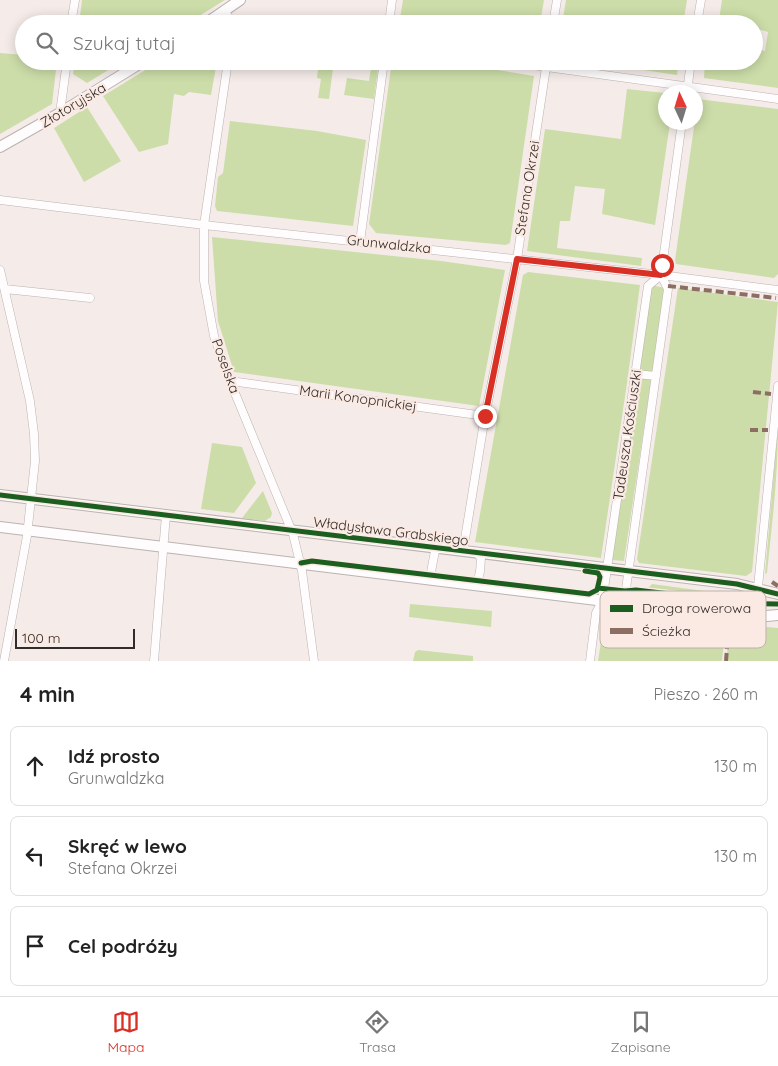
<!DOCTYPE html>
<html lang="pl">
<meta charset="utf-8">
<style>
body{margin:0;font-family:Quicksand,sans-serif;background:#f2f2f2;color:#222}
.compass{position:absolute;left:658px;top:85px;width:45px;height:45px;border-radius:50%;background:#fff;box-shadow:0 2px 12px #0003;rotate:356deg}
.scale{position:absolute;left:15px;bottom:12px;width:120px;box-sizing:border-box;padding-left:5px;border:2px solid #322c29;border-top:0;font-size:14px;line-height:18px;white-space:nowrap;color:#322c29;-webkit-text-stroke:4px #fbeae3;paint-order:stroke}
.stop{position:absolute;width:15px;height:15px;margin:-11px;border:4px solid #d93025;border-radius:50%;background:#fff}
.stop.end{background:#d93025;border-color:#fff;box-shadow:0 1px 5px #0008}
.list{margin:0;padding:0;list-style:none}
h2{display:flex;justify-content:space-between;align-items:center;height:65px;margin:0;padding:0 20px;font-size:21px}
h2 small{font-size:16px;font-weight:400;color:#767676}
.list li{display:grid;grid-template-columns:32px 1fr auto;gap:15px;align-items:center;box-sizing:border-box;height:80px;margin:0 10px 10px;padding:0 10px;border:1px solid #e0e0e0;border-radius:8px}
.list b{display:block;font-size:19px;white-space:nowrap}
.list p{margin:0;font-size:16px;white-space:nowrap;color:#767676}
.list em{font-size:16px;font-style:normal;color:#767676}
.icon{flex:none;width:28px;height:28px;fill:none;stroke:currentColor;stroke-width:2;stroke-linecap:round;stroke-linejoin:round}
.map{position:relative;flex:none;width:778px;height:661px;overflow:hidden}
.search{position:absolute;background:#fff;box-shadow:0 2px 12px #0003;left:15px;right:15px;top:15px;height:55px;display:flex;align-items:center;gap:12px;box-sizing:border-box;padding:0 18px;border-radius:28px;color:#767676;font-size:19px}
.sheet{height:335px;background:#fff}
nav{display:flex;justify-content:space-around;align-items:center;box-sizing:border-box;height:70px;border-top:1px solid #e0e0e0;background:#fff;font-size:14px;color:#767676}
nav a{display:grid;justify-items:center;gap:2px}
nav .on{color:#d93025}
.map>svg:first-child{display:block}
.green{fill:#ccdda9}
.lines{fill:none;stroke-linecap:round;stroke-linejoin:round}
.minor-casing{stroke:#bab3b1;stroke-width:9}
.tertiary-casing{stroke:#bab3b1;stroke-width:12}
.minor{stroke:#fefcfc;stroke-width:8}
.tertiary{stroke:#fefcfc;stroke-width:10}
.quiet{stroke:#8d6e63;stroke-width:4;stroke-dasharray:8 4;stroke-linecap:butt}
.cycleway-casing{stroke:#fbeae3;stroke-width:8}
.cycleway{stroke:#1b5e20;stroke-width:5}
.route{stroke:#d93025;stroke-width:6}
.labels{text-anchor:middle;stroke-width:4.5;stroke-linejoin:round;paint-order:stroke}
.street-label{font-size:14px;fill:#322c29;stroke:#fbeae3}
.key{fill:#fbeae3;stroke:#bfb1ab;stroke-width:1}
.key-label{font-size:14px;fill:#322c29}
</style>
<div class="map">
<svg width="778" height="661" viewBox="0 0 778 661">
<rect width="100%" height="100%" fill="#f5ece9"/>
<path class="green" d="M82 0H225L186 24H79Z
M403 0H544L540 24H399Z
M566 0H687L683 24H562Z
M722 0H778V88L704 78 705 61H754V49L765 51 768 32 754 28V24H737L719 20Z
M0 53 24 55V61H57L52 104 0 134Z
M75 61H123L87 83 73 74Z
M160 61H217L211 95 189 92 184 96 174 94 168 144 139 152 103 96Z
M319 61H334L329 99 318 98 321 79 317 78Z
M372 61H379L374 99 344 95 347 78 369 81Z
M392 61H442L534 76 510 243 506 245 376 233 369 224Z
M583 61H679L677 75Z
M627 89 665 93 666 122 670 123 655 225 602 214 605 189 575 186 570 221H560L557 248 642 258 641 266 527 251 545 129 621 139Z
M698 99 778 109V274L774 278 676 264 675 260Z
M87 107 121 161 84 182 54 128Z
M230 121 317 131 366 140 353 226 217 211 215 206 218 177 223 173Z
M212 237 441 261 505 270 479 406 234 372 218 321Z
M528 272 640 285 627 383 601 558 475 542 523 275Z
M651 285 665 288 624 561 612 560Z
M678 288 778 302 752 572 746 576 639 563 637 559Z
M778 426C778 476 772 524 767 573L765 574Z
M212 443 242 447 256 483 234 513 201 509Z
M263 491 272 513 271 517 265 521 242 518Z
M652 584 719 593 721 596 648 588Z
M739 588 751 592 752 595 750 609 746 613H736Z
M410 604 492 611 491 627 409 617Z
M606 609 668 617 669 614 680 615V618L726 622 722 661H598Z
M747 625 778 628V661H726L729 638 742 640Z
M418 650 473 656V661H413L415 652Z"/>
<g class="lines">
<g class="minor-casing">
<path id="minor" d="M225 12 233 24
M71 24 75 0
M389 24 392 0
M553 24 557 0
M697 24 701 0
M228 61 204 225V281L214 336 230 381 293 534 302 571 314 661
M503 61 778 99
M687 92 691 61
M60 113 67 61
M0 200 204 225 661 275 778 290
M360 242 384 61
M0 270 30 401 34 434 35 461 27 536 4 661
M5 289 90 298
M636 374 656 376
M230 381 485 416
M463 551 485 416 517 259 547 61
M436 580 431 572 435 551 440 548
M471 584C482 580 480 567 481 558L477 553
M624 603 668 289 661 275 682 122
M755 617 778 386
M154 661 166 515
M590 661 596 613 602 601 604 589 648 286 661 275"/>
</g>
<g class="tertiary-casing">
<path id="tertiary" d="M205 24 240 0
M0 147 60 113 144 61
M0 495 737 584 778 594
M0 527 728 616 755 617 778 615"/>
</g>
<use href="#minor" class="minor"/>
<use href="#tertiary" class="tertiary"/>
<path class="quiet" d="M668 286 776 298
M753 392 771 394
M750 430H768
M772 582 778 586
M726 661 728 636 732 623"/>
<g class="cycleway-casing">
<path id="cycleway" d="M0 495 737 584 778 594
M301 563 312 561 589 594 597 590 600 577 598 573 585 571
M598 588 625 591 636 590 730 601 734 603 778 604"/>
</g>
<use href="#cycleway" class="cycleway"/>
</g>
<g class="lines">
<path class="route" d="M485 416 517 259 661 275 662 265"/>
</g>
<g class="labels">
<g class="street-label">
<text transform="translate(73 105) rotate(-31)" y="5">Złotoryjska</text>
<text transform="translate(527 188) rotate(-81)" y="5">Stefana Okrzei</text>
<text transform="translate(389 244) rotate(6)" y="5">Grunwaldzka</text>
<text transform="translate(226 366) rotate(70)" y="5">Poselska</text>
<text transform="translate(358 398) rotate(8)" y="5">Marii Konopnickiej</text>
<text transform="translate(627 435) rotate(-82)" y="5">Tadeusza Kościuszki</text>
<text transform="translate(391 531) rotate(7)" y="5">Władysława Grabskiego</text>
</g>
</g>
<rect x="600" y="591" width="166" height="57" rx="8" class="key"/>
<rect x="610" y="605" width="23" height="7" fill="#1b5e20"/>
<rect x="610" y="628" width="23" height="6" fill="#8d6e63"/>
<g class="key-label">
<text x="642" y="613">Droga rowerowa</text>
<text x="642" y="636">Ścieżka</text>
</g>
</svg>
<svg class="compass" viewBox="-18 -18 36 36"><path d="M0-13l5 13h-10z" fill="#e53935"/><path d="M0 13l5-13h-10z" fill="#767676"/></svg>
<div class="scale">100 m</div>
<div class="stop" style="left:662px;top:265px"></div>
<div class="stop end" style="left:485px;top:416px"></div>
<div class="search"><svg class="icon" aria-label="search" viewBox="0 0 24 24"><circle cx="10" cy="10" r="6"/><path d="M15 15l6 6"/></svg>Szukaj tutaj</div>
</div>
<section class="sheet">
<h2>4 min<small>Pieszo · 260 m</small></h2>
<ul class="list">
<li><svg class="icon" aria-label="ahead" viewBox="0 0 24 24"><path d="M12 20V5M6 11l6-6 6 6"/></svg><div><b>Idź prosto</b><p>Grunwaldzka</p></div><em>130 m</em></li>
<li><svg class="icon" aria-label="left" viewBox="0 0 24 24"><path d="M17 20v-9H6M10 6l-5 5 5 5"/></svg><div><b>Skręć w lewo</b><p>Stefana Okrzei</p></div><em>130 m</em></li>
<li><svg class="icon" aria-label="arrive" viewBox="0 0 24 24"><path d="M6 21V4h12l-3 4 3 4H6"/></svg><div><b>Cel podróży</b></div></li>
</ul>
</section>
<nav>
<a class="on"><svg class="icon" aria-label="map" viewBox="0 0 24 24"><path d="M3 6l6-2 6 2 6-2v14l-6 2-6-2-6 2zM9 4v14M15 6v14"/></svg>Mapa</a>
<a><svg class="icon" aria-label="directions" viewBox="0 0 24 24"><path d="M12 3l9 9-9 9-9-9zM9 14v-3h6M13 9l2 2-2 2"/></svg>Trasa</a>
<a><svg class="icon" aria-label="saved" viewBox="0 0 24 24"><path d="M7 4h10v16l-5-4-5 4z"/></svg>Zapisane</a>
</nav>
